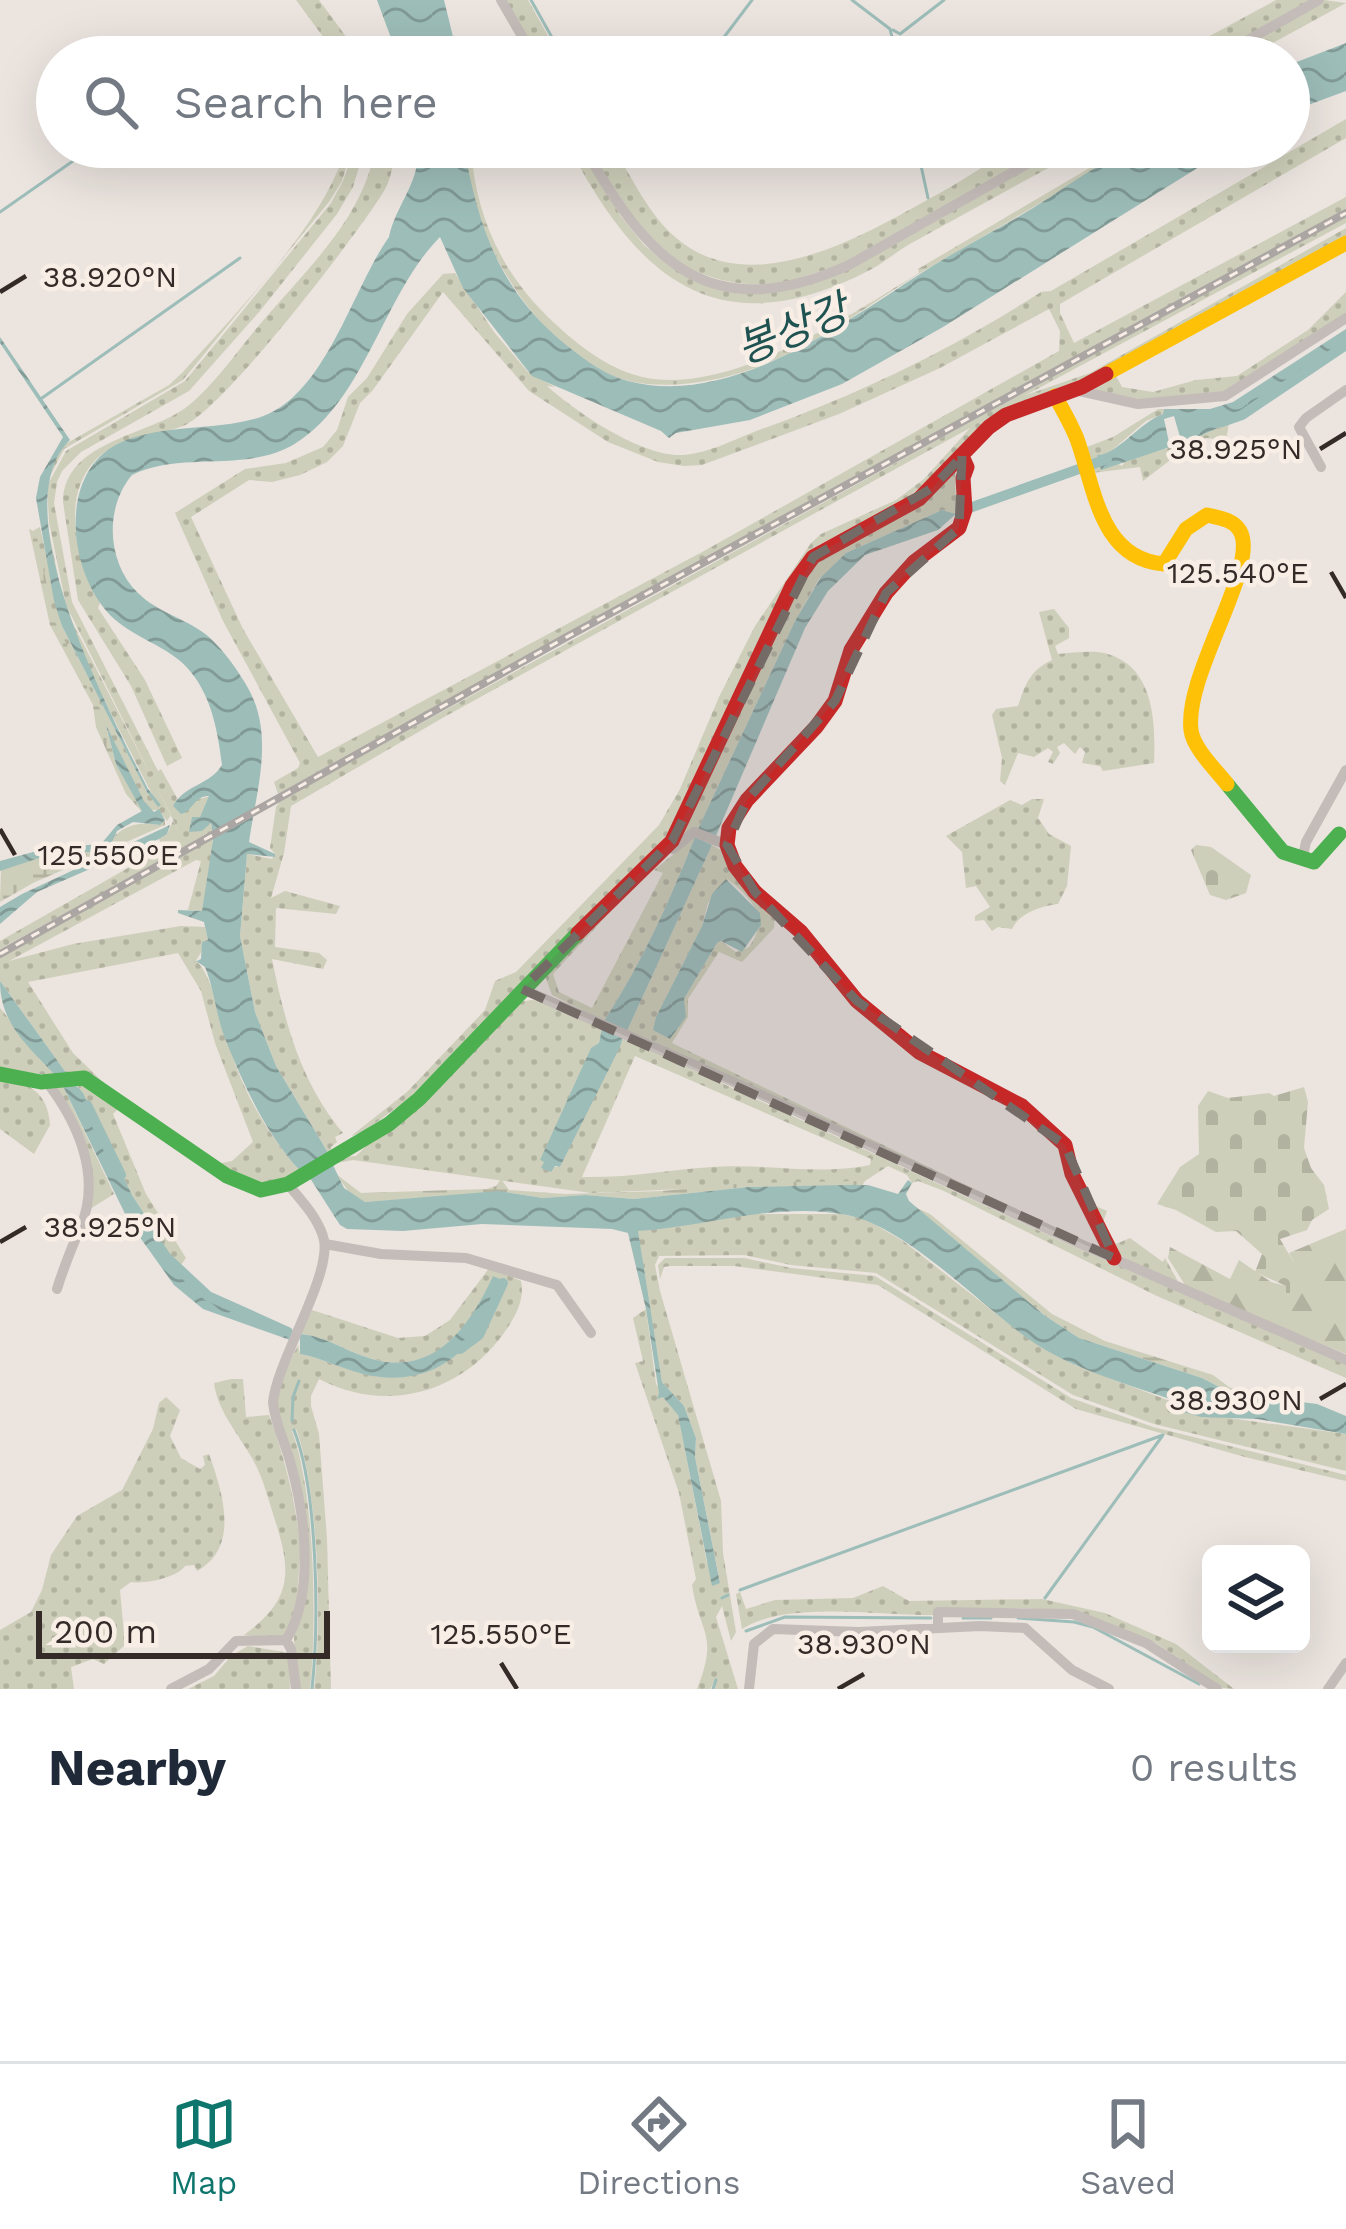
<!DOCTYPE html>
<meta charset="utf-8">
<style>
body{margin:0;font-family:"Work Sans","Noto Sans KR",sans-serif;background:#f6f6f7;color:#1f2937}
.controls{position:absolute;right:36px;bottom:36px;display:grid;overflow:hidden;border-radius:18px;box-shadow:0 12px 48px #0002}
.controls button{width:108px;height:108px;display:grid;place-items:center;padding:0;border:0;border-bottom:3px solid #e0e1e3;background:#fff;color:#1f2937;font:60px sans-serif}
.scale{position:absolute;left:36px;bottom:30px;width:294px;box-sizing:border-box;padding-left:12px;border:6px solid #342a27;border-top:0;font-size:33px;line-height:42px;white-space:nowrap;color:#342a27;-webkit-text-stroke:9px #f8eee6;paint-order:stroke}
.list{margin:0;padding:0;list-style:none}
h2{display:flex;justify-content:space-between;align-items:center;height:156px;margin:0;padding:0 48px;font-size:51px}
h2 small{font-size:39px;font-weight:400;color:#747a83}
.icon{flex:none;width:66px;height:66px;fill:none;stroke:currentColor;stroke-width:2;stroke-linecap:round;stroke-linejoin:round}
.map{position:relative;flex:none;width:1346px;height:1689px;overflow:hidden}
.search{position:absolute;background:#fff;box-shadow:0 12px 48px #0002;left:36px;right:36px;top:36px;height:132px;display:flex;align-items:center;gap:30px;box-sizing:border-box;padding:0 42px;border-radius:66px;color:#747a83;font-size:45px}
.sheet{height:372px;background:#fff}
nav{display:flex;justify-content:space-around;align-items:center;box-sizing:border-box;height:168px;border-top:3px solid #e0e1e3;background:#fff;font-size:33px;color:#747a83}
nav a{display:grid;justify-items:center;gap:6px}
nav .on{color:#0f766e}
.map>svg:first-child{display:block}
.grass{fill:url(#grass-dots);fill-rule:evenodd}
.forest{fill:url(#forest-firs)}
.wetland{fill:url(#wetland-marsh)}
.cemetery{fill:url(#cemetery-stones)}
.water{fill:url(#water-waves)}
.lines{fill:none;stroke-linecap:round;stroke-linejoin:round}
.stream{stroke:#9dbdb9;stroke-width:3}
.canal{stroke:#9dbdb9;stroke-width:10}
.street{stroke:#c4bcb8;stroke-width:10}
.fast{stroke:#4caf50;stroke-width:15}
.slow{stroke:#ffc107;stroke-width:15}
.jam{stroke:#c62828;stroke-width:15}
.rail-casing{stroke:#aba6a3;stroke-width:8}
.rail{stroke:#f8eee6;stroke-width:3;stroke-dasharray:9;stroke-linecap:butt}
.marked{fill:#746b67;fill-opacity:0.2;stroke:#746b67;stroke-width:9;stroke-dasharray:24 15;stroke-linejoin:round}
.ticks{fill:none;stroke:#342a27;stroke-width:4.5}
.labels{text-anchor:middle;stroke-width:9;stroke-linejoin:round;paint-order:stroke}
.water-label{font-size:42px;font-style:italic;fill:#1f5352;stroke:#f8eee6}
.ticks-label{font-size:30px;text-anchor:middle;fill:#342a27;stroke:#f8eee6;stroke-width:9;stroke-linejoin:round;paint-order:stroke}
</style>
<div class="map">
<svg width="1346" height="1689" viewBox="0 0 1346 1689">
<defs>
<pattern id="grass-dots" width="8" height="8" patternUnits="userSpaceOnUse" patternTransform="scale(3)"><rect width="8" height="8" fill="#cecfba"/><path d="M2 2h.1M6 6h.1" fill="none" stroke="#b2b2a0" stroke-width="1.8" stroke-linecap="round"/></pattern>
<pattern id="forest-firs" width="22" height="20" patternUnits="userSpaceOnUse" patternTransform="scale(3)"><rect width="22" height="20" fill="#cecfba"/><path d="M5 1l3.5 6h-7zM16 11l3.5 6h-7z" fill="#b2b2a0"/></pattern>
<pattern id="wetland-marsh" width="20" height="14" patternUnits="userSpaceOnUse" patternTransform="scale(3)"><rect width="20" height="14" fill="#cecfba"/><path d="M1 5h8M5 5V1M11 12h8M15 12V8" fill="none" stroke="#b2b2a0"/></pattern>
<pattern id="cemetery-stones" width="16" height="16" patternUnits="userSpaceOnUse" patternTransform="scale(3)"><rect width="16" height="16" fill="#cecfba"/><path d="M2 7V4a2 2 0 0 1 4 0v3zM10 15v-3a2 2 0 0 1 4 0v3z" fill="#b2b2a0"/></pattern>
<pattern id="water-waves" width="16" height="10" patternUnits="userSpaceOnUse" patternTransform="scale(3)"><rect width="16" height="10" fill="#9dbdb9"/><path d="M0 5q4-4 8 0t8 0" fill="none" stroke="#819a96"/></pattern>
</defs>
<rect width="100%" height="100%" fill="#ebe4df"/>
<path class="grass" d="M296 0H319L361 57H338Z
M503 0H528L560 57H536Z
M1276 0H1313L1212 57H1171Z
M1324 0 1346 3 1247 57H1223Z
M1346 119V138L1060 304V313L1074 343 1346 197V209L278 794 274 782 298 768 300 763 223 621 175 513 245 469 286 463 323 447 337 430 348 397 367 378 407 314 443 274 455 273 494 332 528 372 555 387 547 386C576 412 635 452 675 455 703 456 728 442 754 432 859 394 947 352 1041 292L1051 291ZM443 292 529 391 608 442 658 462 684 466 702 465 839 414 940 368 1049 309 1060 331 1059 351 704 551 318 757 243 629 191 517 249 480 272 482 300 475 327 462 343 446 360 403 373 390Z
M346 147H352L342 181 329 202 183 380 64 449 45 486 47 522 64 606 171 815 167 821 159 810H151L144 802 54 621 34 530 40 527 62 626 147 792 158 806 59 611 39 497 43 475 62 446 169 385 182 373C235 314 326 222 346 147Z
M355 147H365L353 187 337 214 260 311 189 391 81 452 62 471 57 482 54 503 72 602 158 771 161 769 177 798 174 806 210 796 200 817 206 825 210 822C218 849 207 884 202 911L188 910 201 861 196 860 9 961 73 944 181 926 205 927 208 940 196 961C213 973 227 1043 236 1066 250 1105 274 1142 301 1172L274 1187 216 1164 232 1161 253 1142 215 1043 201 991 178 953 28 982 73 1053 108 1087 67 1074 0 981V958L206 842 204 837 0 949V941L163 848 159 839 167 834 173 821 181 836 66 605 49 522 47 486 66 451 185 381 331 203 343 181Z
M375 147H397C393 161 392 178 384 191 358 234 223 410 183 426 153 438 114 437 92 464 60 503 79 565 100 603L98 608 145 680 182 758 167 766 131 686 78 600 63 502C64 440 150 436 188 406 216 383 237 351 261 323 305 271 365 217 375 147Z
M569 147H580L620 215 644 245 671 267 695 281 756 292 880 252 1063 147H1086C1027 180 967 212 908 245 895 253 883 263 870 270 719 348 639 281 569 147Z
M587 147 634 150 642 147 637 153 618 155C632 179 644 203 662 224 740 313 864 235 945 190 987 167 1001 147 1052 147 981 188 842 282 764 284 723 286 686 271 654 245 633 229 603 171 587 147Z
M1346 216V223L1026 395 1090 373 1346 228V237L1082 381 1020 403 899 505 819 545 671 831 407 1100 363 1132 351 1136 407 1092 485 1010 495 981 516 972 659 825 680 789 719 697 755 626 811 543 821 534 896 500 924 479 970 428 446 716 291 806 284 853 271 898 285 891 340 906 336 914 276 908 275 947 319 953 327 960 323 969 272 959C285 1023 300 1081 343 1133L335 1137 337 1142 331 1147 330 1156 276 1066 255 1012 240 936 247 854 272 859 275 854 270 848 276 807 281 800Z
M1346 292V315L1224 395 1154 402 1089 389 1116 376 1122 387 1153 392 1196 380 1237 376 1308 330Z
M1158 409H1164L1163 414 1146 421 1104 457 1122 466 1126 460 1182 444 1229 423 1226 440 1206 438 1191 444 1143 481 1140 467 1092 473 1087 447 1113 437Z
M955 468 956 514 942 510 846 553 819 579 795 621 698 829 684 834 778 621 816 560Z
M1054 609 1069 628V638L1055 646 1058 654C1070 653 1085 651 1098 652 1154 660 1156 720 1154 763L1103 771 1100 766 1082 763 1085 752 1080 747 1075 754 1064 743 1057 747 1060 753 1053 764 1048 762 1053 752 1048 748 1034 757 1018 753 1005 785 1000 781 1002 758 992 715 996 709 1018 706C1025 685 1030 670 1052 660L1039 612Z
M1032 799H1044L1038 818 1049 834 1071 846 1067 886 1058 904C1042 906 1019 913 1012 929L998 927 992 931 984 920 975 921V916L990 907 976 886 966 888 962 852 946 836 1010 800 1022 805Z
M695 837C670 900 642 963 604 1021L552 995 545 976 609 913 553 974 559 992 592 1008 663 873 654 870Z
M712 845 724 852 775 918 774 928 742 962 719 952 688 999V1017L672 1043 1070 1235 1099 1247 1105 1241 1107 1252 627 1031ZM727 879C752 898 770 918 749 947L736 952 721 941 717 943 684 999 670 1039 654 1030 656 1017 702 926 708 903Z
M532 1000 548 1002 602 1028 599 1043 591 1049 541 1159 545 1162 542 1167H560L623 1037 1063 1242 1346 1364V1378L1157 1296 944 1191 918 1181 912 1183 907 1175 888 1166 865 1181 591 1193 353 1160 331 1164 339 1157 356 1156 518 1002ZM635 1056 871 1159 870 1165C817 1176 765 1163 712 1167 666 1170 630 1178 582 1177Z
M0 1008 56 1076 0 1069Z
M0 1077C29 1083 48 1092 50 1125L34 1154 0 1129Z
M61 1082 114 1194 90 1209 91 1178 52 1083Z
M85 1082 120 1107 113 1114 146 1194 186 1258 178 1269 132 1195 78 1086Z
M1091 1204 1107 1211 1103 1222 1116 1244 1130 1238 1163 1262 1165 1258 1180 1285 1121 1256Z
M750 1214H842L867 1220 903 1241 1026 1337 1072 1364 1207 1415 1346 1434V1471L1154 1424 1073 1395 876 1273 791 1265 744 1255 659 1256 655 1265 660 1291 721 1501 723 1553 736 1632 731 1641 722 1606 716 1617 738 1689H715L717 1678 710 1689H697C719 1633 700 1636 692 1585L696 1579 679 1493 635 1363 643 1361 633 1318 646 1309 656 1384 678 1414 707 1563 720 1582 695 1457 696 1438 684 1406 662 1382 637 1231Z
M665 1258H744L791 1268 875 1276 1071 1398 1153 1427 1346 1475V1481L1245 1457 1076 1409 878 1285 734 1266H670L664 1267 660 1279 658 1265Z
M490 1267 521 1281C525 1300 515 1317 504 1333 461 1393 387 1414 319 1379L311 1396V1406L319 1434 327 1539 331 1689H314C322 1624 319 1489 296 1429L292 1431C315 1492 317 1624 310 1689H298L294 1640 303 1515 278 1420V1386L298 1345 300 1354C322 1358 342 1369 364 1374 408 1385 453 1365 480 1329 492 1314 499 1295 493 1277 468 1331 431 1381 363 1356 340 1348 325 1336 300 1334L312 1310 398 1338 425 1336 450 1320Z
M231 1379H243L246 1417 269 1415C290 1472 321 1585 282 1639L244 1635C292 1600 292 1573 275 1520 268 1499 263 1477 252 1458 239 1435 217 1410 214 1383Z
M166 1397 180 1410 170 1436 181 1458 200 1469 205 1465 203 1456 209 1454C222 1491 241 1547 197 1571L194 1565 185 1566C176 1578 146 1584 131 1582L120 1590 125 1645 104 1664 93 1659 71 1667 74 1689H0V1630L31 1612 42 1590 51 1555 77 1516 122 1490 153 1429 159 1403Z
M883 1586 909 1601 1042 1599 1105 1613 1176 1644 1234 1689 1223 1688 1156 1643 1077 1612 1024 1608 936 1610 935 1615C881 1616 787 1600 742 1629L736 1594 740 1592 746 1609 775 1600 853 1598Z
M248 1646 289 1653 290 1689H188L214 1676 231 1656Z"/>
<path class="forest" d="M1346 1229V1354L1187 1288 1168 1258 1170 1247 1230 1279 1239 1260 1271 1282 1286 1286 1294 1263 1289 1253Z"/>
<path class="wetland" d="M464 147H471C475 214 501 272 549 318 572 340 601 364 632 374 718 404 848 316 919 273L918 269 1125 147H1134C1069 187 1003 225 937 263 876 298 822 344 755 368 716 382 669 390 629 381 555 365 493 269 473 201 468 183 467 165 464 147Z
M29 529 36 532 54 620 104 717 116 764 144 808 142 812 126 794 96 727 93 705 50 625Z
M165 820V825L33 883 0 902 1 869 57 852H97C119 831 128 820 159 825Z
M336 1174 361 1193 486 1189 496 1186 501 1179 509 1190 565 1194 662 1191 747 1183 865 1181 862 1186 749 1187 634 1199 585 1195 543 1198 504 1192 365 1202 351 1195Z
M915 1207 930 1214 1052 1314 1105 1341 1213 1375 1229 1387 1259 1399 1231 1393 1202 1378 1079 1338 1044 1315Z"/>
<path class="cemetery" d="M1196 845 1211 847 1251 875 1246 893 1226 900 1210 895 1191 850Z
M1304 1087 1308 1102 1304 1148 1311 1168 1324 1185 1329 1209 1312 1220 1307 1230 1280 1239 1294 1263 1308 1274 1307 1282 1300 1285V1295L1294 1301 1286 1300V1286L1255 1272 1262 1254 1236 1231 1216 1232 1176 1210 1157 1204 1180 1167 1199 1154 1198 1106 1208 1091 1228 1098 1269 1093 1274 1096Z"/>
<path class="water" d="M377 0H444L458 57H398Z
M1346 43V91L1289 112V65Z
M418 147H464C478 227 500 291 565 344 584 359 604 375 628 381 734 409 850 318 934 265 973 241 1015 221 1053 195 1076 180 1105 160 1131 149 1152 140 1206 147 1231 147L943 327 842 384 750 420 676 433 669 438 661 431 532 376 463 288 440 237C384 293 365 400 296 443 247 474 182 450 132 475 104 508 107 563 138 593 158 613 188 619 209 637 224 651 238 670 248 688 275 736 256 792 249 842L275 854V857L247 854 240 936 255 1012 276 1066 330 1156 301 1172C266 1134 245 1088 226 1041 216 1017 215 991 205 967L196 961 191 964 201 959 202 942 208 940 204 922 178 913V910L202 911 213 840 211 823 202 831 189 832 192 817H200L209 796C195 795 193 811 181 814L173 806C184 785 210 785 222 765 218 733 212 697 190 671 169 645 133 639 109 614 67 569 57 468 124 441 167 424 214 431 258 418 325 398 352 289 389 237 396 204 420 184 418 147Z
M1346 329V344L1229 423 1182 444 1174 416 1164 419 1170 447 1101 470 1097 455C1116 456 1140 422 1163 414L1164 409H1210L1233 402Z
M0 337 70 440C0 508 111 714 148 789L161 805 158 807 147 792 62 626 54 601 36 498 40 477 63 437 0 343Z
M942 510 956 514 938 530 865 555 828 591 805 628 715 838 698 829 795 621 821 577 846 553Z
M106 725 144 801 154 812 159 809 165 820 160 825 133 822 117 831 112 842 97 852H57L0 871V861L48 848 101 844 117 825 142 811 116 764Z
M170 825 167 834 159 839 37 892 0 924V907L22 894Z
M695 837 712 845 627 1031 604 1021C642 963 670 900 695 837Z
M726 879 760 913 761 925 742 952 721 941 717 943 684 999 686 1017 670 1039 653 1030 656 1017 702 926 712 894Z
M0 981 67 1074 56 1076C28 1046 0 1024 0 981Z
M602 1028 623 1037 620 1047 560 1167 555 1166 551 1172 541 1168 544 1162 540 1160 591 1048 599 1043Z
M61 1082 78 1087 83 1093 132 1195 192 1288 220 1304 294 1332 290 1340 203 1309 174 1285 129 1222Z
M331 1161 344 1188 365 1202 499 1191 543 1198 585 1195 634 1199 749 1187 845 1185H868L898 1194 908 1180 912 1183 906 1194 909 1201 1044 1315 1079 1338 1202 1378 1231 1393 1317 1404 1346 1416V1434L1257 1419 1201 1417 1183 1412 1179 1402C1128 1384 1072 1370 1027 1338 976 1301 906 1227 847 1215 777 1201 707 1227 638 1231L662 1382 684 1406 696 1438 695 1457 720 1583 712 1586 678 1415 663 1397 657 1399 659 1393 646 1309 628 1233 612 1229 482 1224 403 1231 347 1229 340 1225 308 1175Z
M493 1276 500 1279C486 1342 437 1392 363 1374 342 1369 322 1358 300 1354V1334C325 1336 340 1348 363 1356 431 1381 468 1330 493 1276Z"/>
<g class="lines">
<path class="stream" d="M531 0 563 57
M852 0 890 29 897 57
M893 30 900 34 944 0
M709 57 752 0
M624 147H638
M917 147 928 198
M0 212 93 147
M42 398 240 258
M292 1421 293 1397 299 1381
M294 1430C318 1491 319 1623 312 1689
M740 1590 1163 1435 1045 1598
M722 1598 728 1595
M963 1618H991
M1018 1618 1074 1622 1093 1627 1199 1684
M746 1631 785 1617 931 1618
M713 1689 716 1680"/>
<path class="canal" d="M1222 422 1242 415 1346 345
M961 511 1107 459
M87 1105 121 1175
M163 1254 208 1296 288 1332
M460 1349 479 1335 503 1283"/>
<path class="street" d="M501 0 534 57
M1218 57 1319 0
M584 147C649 264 711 327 849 265L1057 147
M1075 390 1138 404 1225 396 1346 318
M1321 467 1299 427 1306 418 1346 390
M673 849 694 832 727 845
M1302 860 1306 842 1346 770
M522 989 740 1085 1069 1239 1346 1360
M46 1081C77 1121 102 1175 81 1226 72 1247 64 1266 57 1289
M325 1244 381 1254 466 1258 557 1285 591 1333
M938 1627V1612L1073 1614 1146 1643 1217 1689
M286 1640 291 1649 296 1689
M171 1689 209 1669 236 1641 286 1640C315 1594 305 1515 291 1465 286 1444 275 1425 273 1402 277 1361 331 1277 324 1240 319 1218 301 1201 288 1184
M749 1689 754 1644 773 1629 859 1632 980 1626 1025 1628 1072 1670 1109 1689
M1328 1689 1346 1663"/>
<path class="fast" d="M1227 784 1283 852 1314 862 1339 834
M0 1074 41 1082 84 1078 227 1176 261 1190 288 1184 389 1124 419 1099 578 933"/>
<path class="slow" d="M1106 374 1346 243
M1055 396C1063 410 1071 424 1077 439 1095 489 1100 559 1164 564L1186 529 1207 515C1219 518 1233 519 1240 531 1260 566 1184 674 1191 730 1193 748 1216 770 1227 784"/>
<path class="jam" d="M962 456 967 467 963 478 965 510 959 528 914 562 886 593 851 650 835 701 816 727 747 800 729 828 727 845 735 866 755 892 801 932 857 1001 919 1052 1022 1106 1065 1145 1072 1174 1114 1258
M578 933 672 841 792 586 813 557 919 499 989 427 1006 415 1082 387 1106 374"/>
<g class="rail-casing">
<path id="rail" d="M0 954 563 639 1346 213"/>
</g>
<use href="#rail" class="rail"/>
</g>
<path class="marked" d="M962 456 959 528 886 593 835 701 747 800 727 845 755 892 857 1001 1065 1145 1114 1258 522 989 672 841 813 557 932 488Z"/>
<path class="ticks" d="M0 292 26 276M1320 449 1346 433M1331 572 1346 598M0 829 15 855M0 1242 26 1227M1320 1399 1346 1384M501 1663 517 1689M838 1689 864 1674"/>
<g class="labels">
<g class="water-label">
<text transform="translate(792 329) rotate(-22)" y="15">봉상강</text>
</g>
</g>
<g class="ticks-label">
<text x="110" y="287">38.920°N</text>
<text x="1236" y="459">38.925°N</text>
<text x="1238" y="583">125.540°E</text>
<text x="108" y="865">125.550°E</text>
<text x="110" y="1237">38.925°N</text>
<text x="1236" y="1410">38.930°N</text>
<text x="501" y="1644">125.550°E</text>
<text x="864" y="1654">38.930°N</text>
</g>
</svg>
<div class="controls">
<button><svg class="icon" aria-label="layers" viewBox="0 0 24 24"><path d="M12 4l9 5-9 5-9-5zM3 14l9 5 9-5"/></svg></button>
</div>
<div class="scale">200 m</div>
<div class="search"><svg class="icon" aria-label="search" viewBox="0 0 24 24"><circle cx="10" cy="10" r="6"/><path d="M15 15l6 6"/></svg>Search here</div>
</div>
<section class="sheet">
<h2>Nearby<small>0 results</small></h2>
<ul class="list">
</ul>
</section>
<nav>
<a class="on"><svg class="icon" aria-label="map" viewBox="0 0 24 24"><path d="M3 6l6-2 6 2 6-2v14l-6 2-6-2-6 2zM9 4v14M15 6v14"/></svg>Map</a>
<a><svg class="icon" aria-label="directions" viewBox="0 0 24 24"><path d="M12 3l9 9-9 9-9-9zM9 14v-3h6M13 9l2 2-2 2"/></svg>Directions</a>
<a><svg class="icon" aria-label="saved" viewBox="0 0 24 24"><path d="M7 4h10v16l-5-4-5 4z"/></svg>Saved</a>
</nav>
